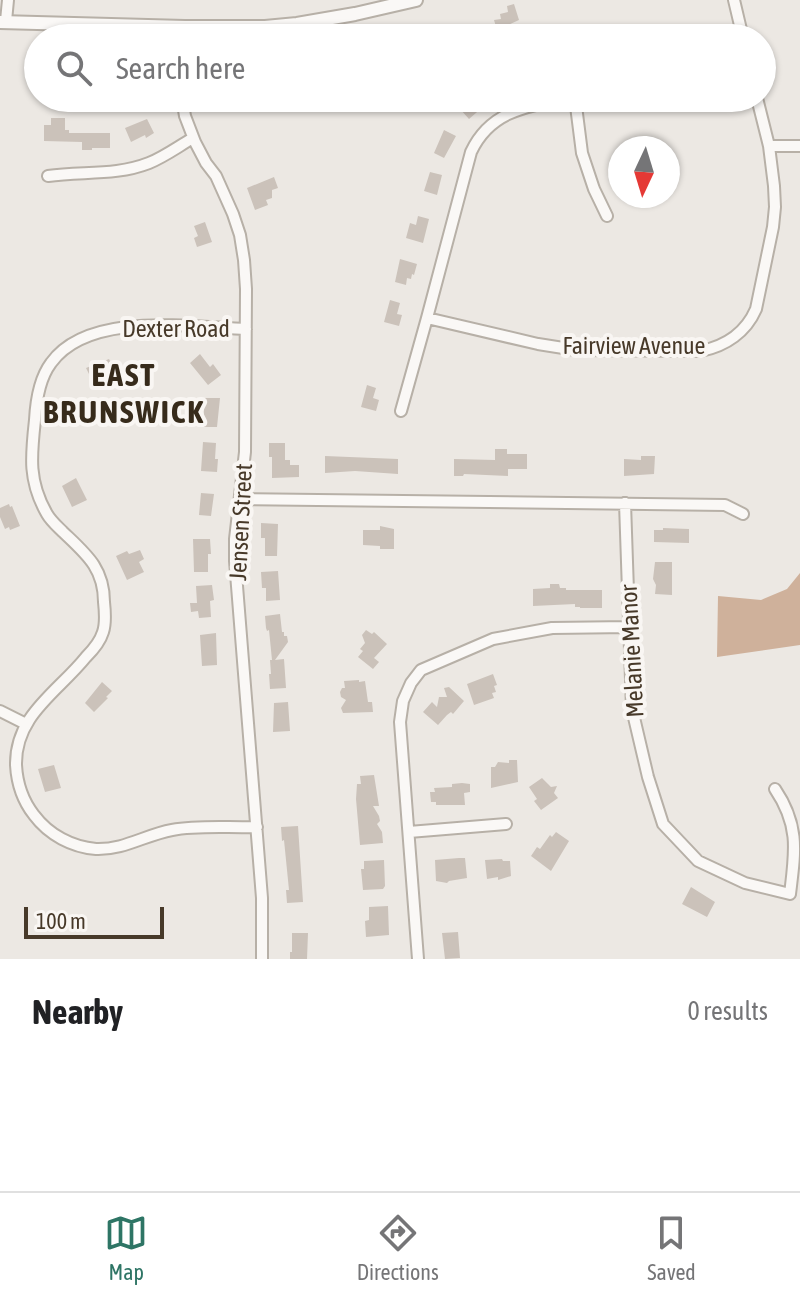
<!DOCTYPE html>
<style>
body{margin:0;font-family:"Asap Condensed",sans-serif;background:#f2f2f2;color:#202124}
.compass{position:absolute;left:608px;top:136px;width:72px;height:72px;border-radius:50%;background:#fff;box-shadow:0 2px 6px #0004;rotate:184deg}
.scale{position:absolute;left:24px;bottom:20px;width:140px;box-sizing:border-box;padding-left:8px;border:4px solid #473929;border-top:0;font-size:22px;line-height:28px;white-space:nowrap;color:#473929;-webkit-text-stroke:6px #f9f6f3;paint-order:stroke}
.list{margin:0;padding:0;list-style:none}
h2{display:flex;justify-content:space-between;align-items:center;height:104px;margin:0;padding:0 32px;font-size:34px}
h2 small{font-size:26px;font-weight:400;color:#757577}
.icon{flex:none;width:44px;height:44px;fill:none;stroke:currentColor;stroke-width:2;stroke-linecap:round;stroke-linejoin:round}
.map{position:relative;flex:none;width:800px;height:959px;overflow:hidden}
.search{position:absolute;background:#fff;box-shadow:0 2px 6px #0004;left:24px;right:24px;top:24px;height:88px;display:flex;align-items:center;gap:20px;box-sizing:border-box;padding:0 28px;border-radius:44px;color:#757577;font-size:30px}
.sheet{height:232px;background:#fff}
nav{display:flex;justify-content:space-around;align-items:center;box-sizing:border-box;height:112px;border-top:2px solid #e0e0e0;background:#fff;font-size:22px;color:#757577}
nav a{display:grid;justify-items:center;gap:4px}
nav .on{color:#2e7565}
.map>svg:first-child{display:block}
.water{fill:#cfb19b}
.building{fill:#cbc2ba}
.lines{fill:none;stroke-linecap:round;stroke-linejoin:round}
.minor-casing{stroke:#b7b0a7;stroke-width:14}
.tertiary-casing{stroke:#b7b0a7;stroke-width:16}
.minor{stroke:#faf8f6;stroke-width:10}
.tertiary{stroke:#faf8f6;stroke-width:12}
.labels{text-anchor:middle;stroke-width:8;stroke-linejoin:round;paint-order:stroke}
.street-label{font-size:24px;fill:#473929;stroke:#f9f6f3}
.district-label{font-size:32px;font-weight:bold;letter-spacing:2px;fill:#372b1b;stroke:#f9f6f3}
</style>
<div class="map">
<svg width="800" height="959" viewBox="0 0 800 959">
<rect width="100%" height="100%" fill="#ece8e3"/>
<path class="water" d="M800 573V645L717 657 718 596 761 600 787 589Z"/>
<path class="building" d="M514 4 519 20 508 25V27L497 30 494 20 501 19 500 14 508 12 507 6Z
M459 98H477L484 106 469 119 460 109 465 105Z
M51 118H65V130H69V133H110V148H92V150H82V142L44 141V125H51Z
M147 119 154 133 146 138 145 135 131 142 125 128Z
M444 130 456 136 444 158 434 153Z
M430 172 442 175 437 195 424 191Z
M274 177 278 188 272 190V198L266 200 268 205 255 210 247 188Z
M418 216 429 219 423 243 406 238 410 223 416 225Z
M205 222 212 242 197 247 194 238 198 236 194 226Z
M400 259 417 264 414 275 412 274 411 279 407 278 406 285 395 282Z
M390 300 400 303 397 314 402 315 399 326 384 322Z
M200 354 210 367 213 364 221 375 208 385 190 363Z
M109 359 116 373 94 384 86 368Z
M367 385 376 388 373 398 379 400 376 411 361 407Z
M204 398H220L217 427H204Z
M203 442 216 443 215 459H218L217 472 201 471Z
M269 443H285V460H290V465H299V477L272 478V457H269Z
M495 449H507V454H527V469H508V476L464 474 463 476H454V459L495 460Z
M325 456 398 459V474L355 471 325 473Z
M641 456H655L654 474 624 476V459L641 460Z
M76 478 87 500 72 507 62 486Z
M201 493 214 494 211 516 199 515Z
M9 504 10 507 12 506 20 526 10 530 9 527 5 529 0 517V508Z
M261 523 278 524 277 556H265V538H261Z
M380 526 394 529V549H380V546L363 545V530H380Z
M663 528 689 529V543L654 542V530H663Z
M193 539H210L211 554H208V572H194Z
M140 550 144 559 139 562 144 572 127 580 116 556 127 551 129 554Z
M655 562H672V595L655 594 656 585 653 579Z
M278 571 280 600 266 601V588H262L261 572Z
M550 584H559L560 588H566V590H602V608H580V607H575V604L533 606V589L550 588Z
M212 585 214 600 210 601 211 617 199 618 198 611 191 612 190 603H197L196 586Z
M280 614 282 632H284V636H287L288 642 275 660 284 659 286 688 270 689 269 674H271L270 660H272L269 630 267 631 266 628 265 616Z
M366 630 372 634 374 632 387 644 374 658 379 662 373 669 358 657 363 651 360 649 365 643 362 635Z
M216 633 217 665 202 666 200 635Z
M493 674 497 685 494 686 496 692 492 693 494 698 474 705 467 684Z
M359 680V682L365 681 368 702H372L373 712 343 713 341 708 346 700 341 697 340 692 342 688H345L344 681Z
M102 682 112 691 106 697 108 698 94 712 85 703Z
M449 687 464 701 453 714 451 712 447 715 438 725 423 712 432 702 437 707 439 697H447L444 688Z
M288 702 290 731 273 732 274 703Z
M509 760H517L518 782 491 788V767H495L498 762 509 763Z
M54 765 61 788 45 792 38 769Z
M374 775 379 806H373L379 816 380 821 377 824 382 832 383 843 360 845 356 799 357 784H361L360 776Z
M542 778 551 787 557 786 554 793 558 798 541 810 534 801 537 799 529 787Z
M462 783 470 784V792L464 793 465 805H436V802H431L430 792H435L434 788 452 787V784Z
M298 826 303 902 287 903 286 890H289L284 840 282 841 281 827Z
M556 832 569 841 551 871 531 856 537 847 540 849 550 835 552 837Z
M459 858H465L467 878 449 881 447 883 436 881 435 860Z
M502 859 503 861H510L511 876 498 880V877L487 879 485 860Z
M384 860 385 886 383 889 363 890 361 869H364V861Z
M691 887 715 902 707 917 682 904Z
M388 906 389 935 366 937 365 921 369 920V907Z
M458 932 460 958 445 959 442 933Z
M292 933H308L307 959H290V952H292Z"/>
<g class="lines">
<g class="minor-casing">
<path id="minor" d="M734 0 743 38
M6 21 8 0
M182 98 185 116 195 142 206 163 216 176 233 214 240 235 244 260 246 289 245 452 235 539V561L262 898V959
M575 98 582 153 594 189 607 216
M769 146H800
M48 176C82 171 116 176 149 163 164 157 179 146 193 138
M427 318 538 344 576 350 701 351C726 346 746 332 756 309L773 227 775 207 774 186 769 146 757 98
M246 329C190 327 88 311 51 363 39 379 36 401 35 420 31 456 28 481 47 514 51 521 57 526 63 532 86 554 104 568 104 602 105 611 106 623 103 632 100 642 93 650 86 657 58 692 15 715 16 765 17 783 23 801 34 815 49 835 72 847 96 849 124 850 145 835 172 830 199 825 229 828 257 827
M401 411 427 318 471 152C491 109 530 106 572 98
M240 499 725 505 743 514
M625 503 632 709 648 777 663 824 698 861 745 883 790 894C795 852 800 826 775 789
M0 711 26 724
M409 832 506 824
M418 959 400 722 403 701 411 683 421 670 493 639 552 628 629 627"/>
</g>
<g class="tertiary-casing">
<path id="tertiary" d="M0 22 185 27H265L297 24 355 14 416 0"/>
</g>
<use href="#minor" class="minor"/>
<use href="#tertiary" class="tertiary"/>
</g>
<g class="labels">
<g class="street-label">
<text x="176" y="337">Dexter Road</text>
<text x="634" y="354">Fairview Avenue</text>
<text transform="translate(241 522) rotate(-87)" y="8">Jensen Street</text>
<text transform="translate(632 651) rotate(-93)" y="8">Melanie Manor</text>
</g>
<g class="district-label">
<text x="124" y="386">EAST<tspan x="124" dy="37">BRUNSWICK</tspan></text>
</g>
</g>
</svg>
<svg class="compass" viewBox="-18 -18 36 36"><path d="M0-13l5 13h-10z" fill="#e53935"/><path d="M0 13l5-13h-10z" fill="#757577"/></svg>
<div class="scale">100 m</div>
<div class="search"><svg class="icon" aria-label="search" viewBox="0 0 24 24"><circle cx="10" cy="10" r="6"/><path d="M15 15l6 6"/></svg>Search here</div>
</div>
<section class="sheet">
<h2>Nearby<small>0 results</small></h2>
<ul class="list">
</ul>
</section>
<nav>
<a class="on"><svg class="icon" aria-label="map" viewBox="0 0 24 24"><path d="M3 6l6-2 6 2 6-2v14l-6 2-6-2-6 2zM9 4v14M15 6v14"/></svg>Map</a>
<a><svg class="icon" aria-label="directions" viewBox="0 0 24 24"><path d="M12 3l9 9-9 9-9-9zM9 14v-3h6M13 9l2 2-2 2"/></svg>Directions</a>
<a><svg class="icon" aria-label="saved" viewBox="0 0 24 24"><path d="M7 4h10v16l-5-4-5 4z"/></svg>Saved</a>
</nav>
